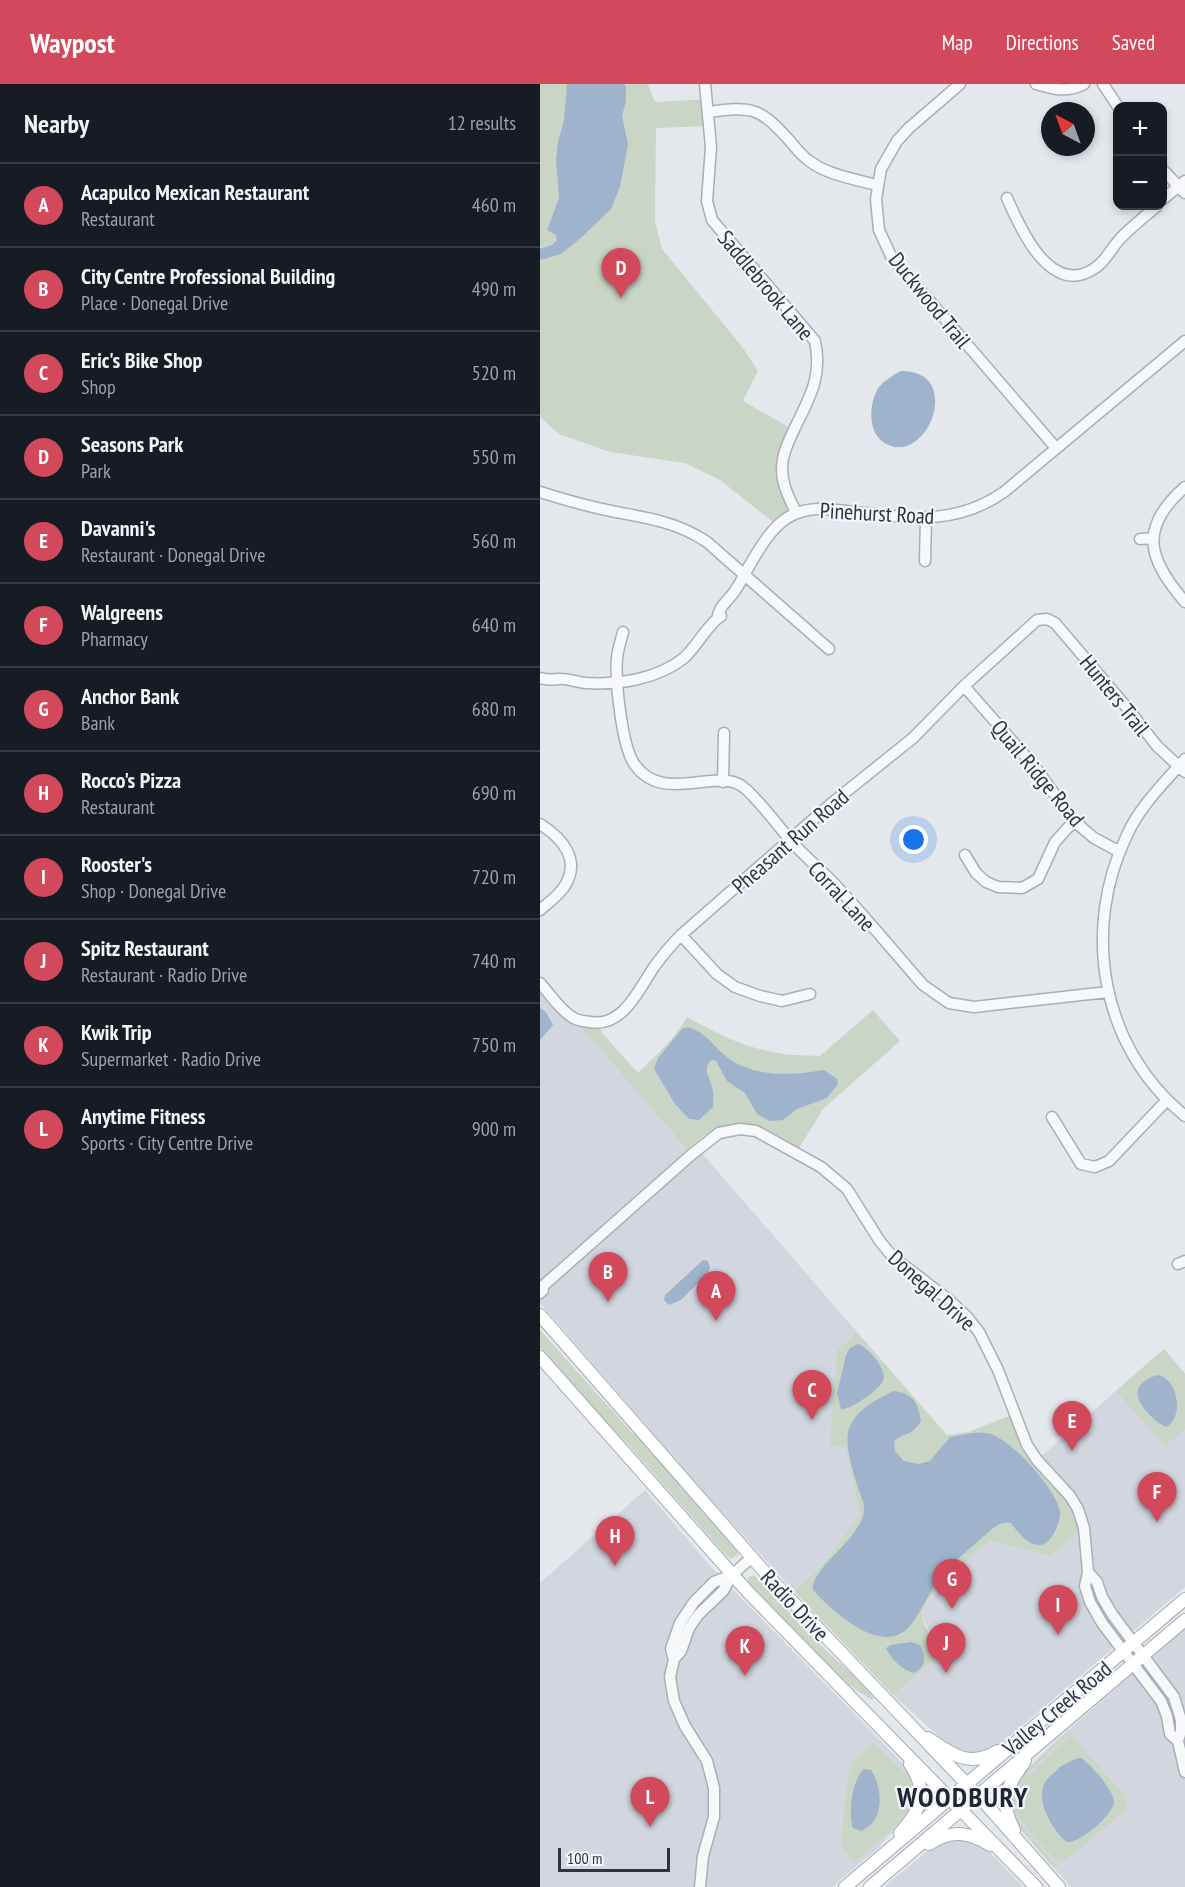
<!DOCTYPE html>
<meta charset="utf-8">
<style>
body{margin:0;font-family:"PT Sans Narrow",sans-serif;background:#20242c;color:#f1f3f6}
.controls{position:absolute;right:18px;top:18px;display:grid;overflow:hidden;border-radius:12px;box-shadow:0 3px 9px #0003}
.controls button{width:54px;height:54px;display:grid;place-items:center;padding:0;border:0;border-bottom:2px solid #363941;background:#171b24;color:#f1f3f6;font:30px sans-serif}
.compass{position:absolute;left:501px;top:18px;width:54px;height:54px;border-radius:50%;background:#171b24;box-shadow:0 3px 9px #0003;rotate:319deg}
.scale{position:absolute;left:18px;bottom:15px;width:112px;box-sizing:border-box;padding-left:6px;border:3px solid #2b3445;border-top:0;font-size:16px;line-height:21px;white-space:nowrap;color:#2b3445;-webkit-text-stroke:4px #f4f6f9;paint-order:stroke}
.you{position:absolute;left:374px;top:756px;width:21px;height:21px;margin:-15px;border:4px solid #fff;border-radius:50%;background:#1a73e8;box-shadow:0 0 0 9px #1a73e833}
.badge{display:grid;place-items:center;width:39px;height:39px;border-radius:50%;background:#d1495b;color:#fff;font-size:20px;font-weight:700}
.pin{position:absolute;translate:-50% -50px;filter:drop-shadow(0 2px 3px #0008)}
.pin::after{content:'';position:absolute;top:32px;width:21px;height:18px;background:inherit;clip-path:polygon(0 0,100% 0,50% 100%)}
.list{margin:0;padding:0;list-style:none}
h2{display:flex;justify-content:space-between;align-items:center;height:78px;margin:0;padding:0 24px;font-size:26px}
h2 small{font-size:20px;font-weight:400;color:#9ea1a6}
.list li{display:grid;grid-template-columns:39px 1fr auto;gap:18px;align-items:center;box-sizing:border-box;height:84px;padding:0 24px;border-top:2px solid #363941}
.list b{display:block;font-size:22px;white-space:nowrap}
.list p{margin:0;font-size:20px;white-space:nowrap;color:#9ea1a6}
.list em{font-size:20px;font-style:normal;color:#9ea1a6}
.map{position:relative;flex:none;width:645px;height:1803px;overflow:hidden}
header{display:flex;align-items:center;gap:36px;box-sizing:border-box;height:84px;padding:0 30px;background:#d1495b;color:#fff}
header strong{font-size:28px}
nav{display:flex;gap:33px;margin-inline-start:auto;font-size:21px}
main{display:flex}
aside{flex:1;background:#171b24}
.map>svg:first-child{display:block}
.built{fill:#d2d6de}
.green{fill:#c9d6c5}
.water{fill:#9fb4cc}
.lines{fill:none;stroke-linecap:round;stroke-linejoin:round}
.minor-casing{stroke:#a9aeb7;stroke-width:13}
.major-casing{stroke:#a3abb8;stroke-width:14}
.minor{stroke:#f7f8fa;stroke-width:10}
.major{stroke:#fff;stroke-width:12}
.labels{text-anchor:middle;stroke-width:4.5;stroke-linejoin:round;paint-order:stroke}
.street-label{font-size:22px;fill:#2b3445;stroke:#f4f6f9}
.district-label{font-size:28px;font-weight:bold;letter-spacing:1.5px;fill:#1d2536;stroke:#f4f6f9}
</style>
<header>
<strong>Waypost</strong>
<nav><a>Map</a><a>Directions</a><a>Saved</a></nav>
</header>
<main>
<aside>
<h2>Nearby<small>12 results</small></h2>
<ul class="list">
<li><span class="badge">A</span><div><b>Acapulco Mexican Restaurant</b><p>Restaurant</p></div><em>460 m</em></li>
<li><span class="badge">B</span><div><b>City Centre Professional Building</b><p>Place · Donegal Drive</p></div><em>490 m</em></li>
<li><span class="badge">C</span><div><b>Eric's Bike Shop</b><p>Shop</p></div><em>520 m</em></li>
<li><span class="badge">D</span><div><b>Seasons Park</b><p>Park</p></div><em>550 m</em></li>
<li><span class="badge">E</span><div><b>Davanni's</b><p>Restaurant · Donegal Drive</p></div><em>560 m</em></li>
<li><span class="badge">F</span><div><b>Walgreens</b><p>Pharmacy</p></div><em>640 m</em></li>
<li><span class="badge">G</span><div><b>Anchor Bank</b><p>Bank</p></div><em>680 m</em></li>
<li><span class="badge">H</span><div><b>Rocco's Pizza</b><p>Restaurant</p></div><em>690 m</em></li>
<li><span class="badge">I</span><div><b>Rooster's</b><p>Shop · Donegal Drive</p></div><em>720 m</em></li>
<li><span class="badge">J</span><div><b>Spitz Restaurant</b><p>Restaurant · Radio Drive</p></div><em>740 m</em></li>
<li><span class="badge">K</span><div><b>Kwik Trip</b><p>Supermarket · Radio Drive</p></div><em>750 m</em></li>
<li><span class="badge">L</span><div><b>Anytime Fitness</b><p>Sports · City Centre Drive</p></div><em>900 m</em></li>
</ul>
</aside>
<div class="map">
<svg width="645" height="1803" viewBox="0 0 645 1803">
<rect width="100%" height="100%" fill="#e4e7ec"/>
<path class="built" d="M0 907 24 934 40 942 147 1066 154 1060 317 1248 297 1266 291 1361 306 1363 320 1431 278 1486 254 1507 169 1414 0 1219Z
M624 1265 645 1290V1503L457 1663 429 1672 407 1660 353 1611 400 1570 382 1532 384 1522 415 1486 450 1457 510 1472 497 1376Z
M105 1406 172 1484 371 1688 377 1704 372 1727 337 1765 292 1803H0V1499Z
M645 1545V1803H531L478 1742 468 1721 478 1695 512 1660Z
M430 1754 449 1767 483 1803H344L400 1757Z"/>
<path class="green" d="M0 0H108L115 18 167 15 169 42 116 44 115 137 122 165 203 264 218 287 203 317 254 346 242 382 256 429 238 442 180 396 145 379 70 368 19 350 0 333Z
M333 926 360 957 283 1025 256 1069 216 1047 171 1054 165 1051 147 1066 40 942 60 943 62 949 98 989C116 972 135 954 147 933 176 949 205 964 238 969 251 972 266 971 280 972Z
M0 1246 93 1350H96L196 1464 198 1471 191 1475 186 1471 85 1357 64 1338 0 1264Z
M317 1248 407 1351 428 1348 474 1330 480 1346 524 1404 544 1444 510 1472 450 1457C436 1469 380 1514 382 1532 383 1541 396 1561 400 1570L353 1611 254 1507 278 1486 320 1431 306 1364 290 1361 297 1266Z
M624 1265 645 1290V1345L625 1362 576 1307Z
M214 1491 279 1560 322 1599 335 1613 332 1616 294 1591 207 1500 209 1493Z
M528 1647 529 1649 489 1687 471 1712 478 1695Z
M531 1651 585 1712 587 1722 583 1728 539 1766 519 1779C505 1764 475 1736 472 1716H475L476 1713H473L484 1696Z
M333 1658 371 1695C375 1702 376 1710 373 1718 367 1735 329 1766 314 1778L304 1766 301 1758 308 1690 313 1678Z
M471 1725 487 1748 516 1781 513 1783 475 1739Z"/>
<path class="water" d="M27 0H84L86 3V17L82 32 88 60 80 103 71 125 43 152 21 170 0 176V165L12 161 17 156 16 151 7 146 19 114 16 76 18 58 24 36Z
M361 287C426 286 386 387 343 358 327 347 329 318 339 303 345 296 353 291 361 287Z
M0 924 6 928 13 941 0 956Z
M147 943C162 946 171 958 181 968 208 994 249 992 284 986L297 995 298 1000 287 1014 257 1025 243 1036 230 1037 217 1030 205 1009 187 997 176 977 172 976C161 984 170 992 172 1003 174 1009 173 1016 173 1023L159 1036 149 1035 135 1020 114 985 118 974 142 945Z
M163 1176 168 1177 170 1184 168 1189 141 1216 129 1221 124 1216 125 1211Z
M318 1260C328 1263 348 1286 343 1297 339 1306 309 1327 301 1325L297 1309 306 1271 310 1264Z
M617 1291C637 1293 645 1331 627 1343 618 1340 613 1334 607 1328 591 1310 596 1298 617 1291Z
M354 1307C373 1309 379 1320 381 1337 370 1354 364 1348 354 1357L355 1367 364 1377 379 1380 390 1377 410 1353C422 1351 435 1347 447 1349 469 1352 517 1406 520 1428 521 1437 511 1462 499 1461 488 1461 477 1448 471 1439 460 1436 451 1446 443 1453 428 1466 412 1479 400 1494 387 1510 381 1531 367 1545 339 1571 291 1526 273 1506 269 1485 322 1455 324 1426 325 1420 320 1410 318 1404 314 1390 305 1364 308 1349 312 1328 336 1315 354 1307Z
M371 1558 380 1561C386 1572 387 1583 374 1589 362 1586 351 1575 346 1564L351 1561Z
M541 1674C550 1679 575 1708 574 1718 574 1730 539 1760 527 1758 513 1747 496 1719 504 1700 507 1694 515 1688 520 1683 527 1679 533 1675 541 1674Z
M324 1685 331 1686C343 1704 345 1738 321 1747L313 1744C308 1731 312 1694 324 1685Z"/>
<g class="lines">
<g class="minor-casing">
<path id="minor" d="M165 0 171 63 167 117 172 136 275 257C283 296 268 315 252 350 247 361 242 372 242 385 242 402 250 415 256 429
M420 0 369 44 357 57 341 85 336 115 339 146 351 172 516 364
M496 0C513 5 527 9 544 0
M563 0 578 23
M168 28C212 22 219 23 249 56 255 63 261 71 268 76 287 91 314 95 337 101
M622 85 645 109
M467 114C480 144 511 215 555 184 565 178 571 165 579 156 590 144 604 133 617 122
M622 116 645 97
M645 403C598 444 608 475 645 518
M0 408C25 416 50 423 76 428 109 434 139 439 167 458L289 565
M600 455 613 454
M385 477 386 434
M177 535C179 524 184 520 191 512 198 504 203 493 208 484 218 467 230 445 247 434 268 421 291 425 314 428 370 434 415 442 464 408L645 257
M83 548C81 556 78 565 77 574 75 597 82 664 95 681 123 720 174 684 202 702 215 711 239 743 251 757 266 774 284 788 299 805 328 836 355 869 383 901L409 919 434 923 568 908
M0 594C8 596 11 596 18 595 26 594 37 598 46 599 79 601 118 595 144 574 157 562 168 540 181 532
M424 602 495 683 534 737 554 754 580 768
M645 675C624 699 600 722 587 751 541 846 561 964 645 1032
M183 698 184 649
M0 740C22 754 42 776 24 803 18 812 8 819 0 826
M425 771 436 789 446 798 458 803 482 804 498 795 515 758 534 737
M141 851 177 890 195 903 220 912 242 917 270 910
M0 899C10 910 19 925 32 933 37 937 44 937 50 938 83 944 99 905 114 883 122 872 131 861 141 851L292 719 373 654 424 602 497 536 507 535 515 539 589 626 617 662 645 688
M512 1033 541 1080 555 1083 569 1077 627 1016
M638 1180 645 1177
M0 1209 3 1206V1202L151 1071 179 1049 200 1045 216 1047 281 1083 307 1105 339 1156 352 1172 409 1216 428 1234 439 1248 458 1286 487 1361 497 1376 530 1412 538 1425 544 1444 548 1488 545 1502 550 1518 562 1539 621 1617 627 1632 630 1650 638 1657
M548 1488 557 1498 562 1513 572 1530 634 1613 641 1636V1647L638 1657 645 1688
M134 1575 141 1567 149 1544 158 1531 183 1507 192 1491 211 1474
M160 1803 163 1772 174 1733V1704L167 1677 145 1642 134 1617 130 1593 134 1575 131 1565 140 1539 154 1518 174 1498 192 1491"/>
</g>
<g class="major-casing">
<path id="major" d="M0 1231 229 1493 444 1718 519 1803
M0 1273 208 1508 496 1803
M388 1654C414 1671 428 1684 458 1667
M474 1746C458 1715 467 1703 485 1677
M360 1749C381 1725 389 1709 370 1680
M389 1760C410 1746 428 1747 450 1761
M305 1803 645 1515
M330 1803 645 1536"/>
</g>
<use href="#minor" class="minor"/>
<use href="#major" class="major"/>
</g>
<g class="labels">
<g class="street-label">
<text transform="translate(226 201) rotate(50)" y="8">Saddlebrook Lane</text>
<text transform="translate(390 216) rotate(51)" y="8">Duckwood Trail</text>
<text transform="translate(337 429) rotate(3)" y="8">Pinehurst Road</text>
<text transform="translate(575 611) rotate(51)" y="8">Hunters Trail</text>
<text transform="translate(498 689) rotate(50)" y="8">Quail Ridge Road</text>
<text transform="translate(250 757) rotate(-41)" y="8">Pheasant Run Road</text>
<text transform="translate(302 812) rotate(47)" y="8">Corral Lane</text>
<text transform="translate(392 1206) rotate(42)" y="8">Donegal Drive</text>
<text transform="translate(255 1521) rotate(47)" y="8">Radio Drive</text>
<text transform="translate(517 1624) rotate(-40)" y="8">Valley Creek Road</text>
</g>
<g class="district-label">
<text x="423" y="1723">WOODBURY</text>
</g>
</g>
</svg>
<div class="controls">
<button>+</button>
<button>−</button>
</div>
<svg class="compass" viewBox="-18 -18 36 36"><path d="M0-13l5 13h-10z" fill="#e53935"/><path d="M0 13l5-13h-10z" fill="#9ea1a6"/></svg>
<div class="scale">100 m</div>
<div class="you"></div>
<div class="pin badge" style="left:176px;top:1237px">A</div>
<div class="pin badge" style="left:68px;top:1218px">B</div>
<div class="pin badge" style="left:272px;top:1336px">C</div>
<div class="pin badge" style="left:81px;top:214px">D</div>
<div class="pin badge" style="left:532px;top:1367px">E</div>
<div class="pin badge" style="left:617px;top:1438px">F</div>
<div class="pin badge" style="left:412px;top:1525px">G</div>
<div class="pin badge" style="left:75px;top:1482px">H</div>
<div class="pin badge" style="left:518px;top:1551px">I</div>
<div class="pin badge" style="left:406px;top:1589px">J</div>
<div class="pin badge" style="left:205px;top:1592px">K</div>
<div class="pin badge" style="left:110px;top:1743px">L</div>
</div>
</main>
